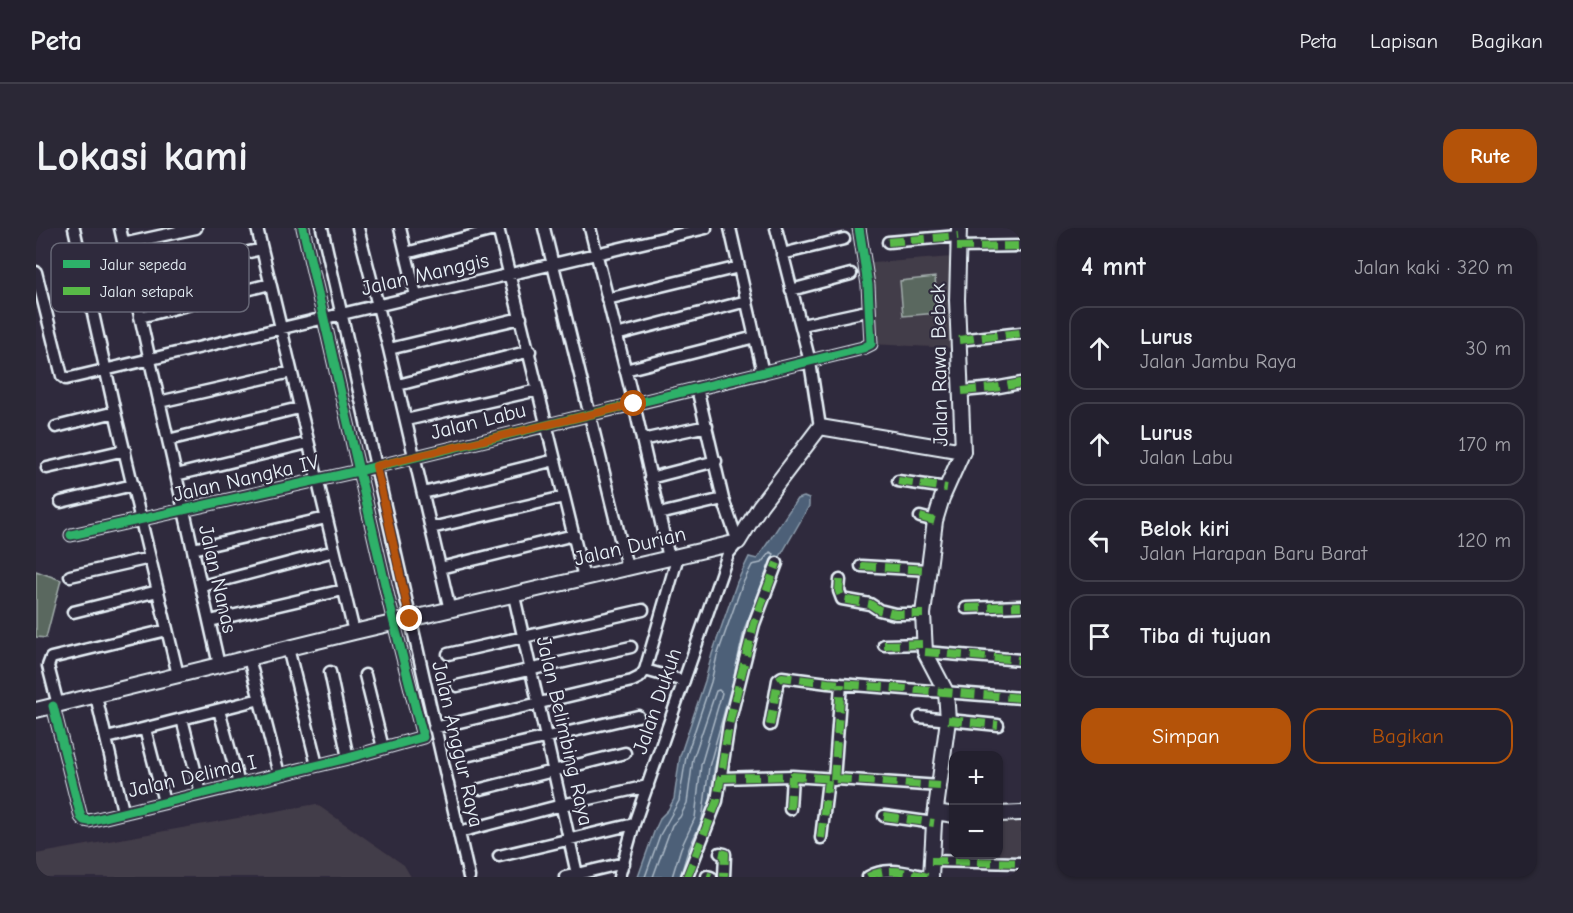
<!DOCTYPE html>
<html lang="id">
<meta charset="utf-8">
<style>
body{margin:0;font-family:"Comic Neue",sans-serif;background:#2b2836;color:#f1f3f6}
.controls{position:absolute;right:18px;bottom:18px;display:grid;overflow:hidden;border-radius:12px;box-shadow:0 2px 4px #0004}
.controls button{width:54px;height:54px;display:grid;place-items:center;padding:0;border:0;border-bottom:2px solid #403e4a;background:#23202e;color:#f1f3f6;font:30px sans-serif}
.stop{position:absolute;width:18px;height:18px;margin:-14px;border:4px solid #b45309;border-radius:50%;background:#fff}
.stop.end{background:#b45309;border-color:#fff;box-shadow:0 2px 6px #0008}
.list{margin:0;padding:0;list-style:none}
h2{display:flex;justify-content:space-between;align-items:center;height:78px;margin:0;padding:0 24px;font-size:26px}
h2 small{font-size:20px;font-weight:400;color:#a3a3aa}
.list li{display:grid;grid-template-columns:39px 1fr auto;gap:18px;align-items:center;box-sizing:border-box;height:84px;margin:0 12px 12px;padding:0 12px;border:2px solid #403e4a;border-radius:18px}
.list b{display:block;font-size:22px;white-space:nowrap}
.list p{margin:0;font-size:20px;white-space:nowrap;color:#a3a3aa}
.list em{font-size:20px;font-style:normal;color:#a3a3aa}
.actions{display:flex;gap:12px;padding:18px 24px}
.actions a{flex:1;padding:14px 0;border:2px solid #b45309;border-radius:18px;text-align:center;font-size:21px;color:#b45309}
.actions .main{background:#b45309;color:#fff}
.icon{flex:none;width:33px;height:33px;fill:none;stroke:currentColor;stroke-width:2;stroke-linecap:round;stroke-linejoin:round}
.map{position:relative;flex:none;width:985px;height:649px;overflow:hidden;border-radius:18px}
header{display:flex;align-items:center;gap:36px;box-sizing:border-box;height:84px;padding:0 30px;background:#23202e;border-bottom:2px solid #403e4a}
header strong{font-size:28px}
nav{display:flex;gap:33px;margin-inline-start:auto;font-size:21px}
.intro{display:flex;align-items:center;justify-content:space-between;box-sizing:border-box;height:144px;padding:0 36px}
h1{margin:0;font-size:42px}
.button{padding:15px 27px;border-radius:18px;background:#b45309;color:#fff;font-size:21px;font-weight:700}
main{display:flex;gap:36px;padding:0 36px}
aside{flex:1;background:#23202e;border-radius:18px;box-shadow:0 2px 4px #0004}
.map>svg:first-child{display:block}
.built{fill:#433c48}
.green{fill:#5a685e;stroke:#a1acab;stroke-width:1.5}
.water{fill:#4d6178;stroke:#8b9bab;stroke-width:1.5}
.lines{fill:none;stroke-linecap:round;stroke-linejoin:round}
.shore{stroke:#aab7c5;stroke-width:1.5}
.street-casing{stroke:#e8f1f8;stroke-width:15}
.secondary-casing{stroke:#e8f1f8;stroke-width:18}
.street{stroke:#2f2a3d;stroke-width:10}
.secondary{stroke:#2f2a3d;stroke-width:14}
.quiet{stroke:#58b947;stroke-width:8;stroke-dasharray:15 8;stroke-linecap:butt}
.cycleway-casing{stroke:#2f2a3d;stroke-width:13}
.cycleway{stroke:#2db169;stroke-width:9}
.route{stroke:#b45309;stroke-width:8}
.labels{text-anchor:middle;stroke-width:4.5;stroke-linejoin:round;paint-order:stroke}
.street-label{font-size:21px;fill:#e8f1f8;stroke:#2f2a3d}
.key{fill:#2f2a3d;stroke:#666675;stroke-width:1.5}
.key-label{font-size:16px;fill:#e8f1f8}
</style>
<header>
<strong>Peta</strong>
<nav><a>Peta</a><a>Lapisan</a><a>Bagikan</a></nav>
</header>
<div class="intro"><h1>Lokasi kami</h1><a class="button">Rute</a></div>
<main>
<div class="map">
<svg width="985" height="649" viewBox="0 0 985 649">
<rect width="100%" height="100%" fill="#2f2a3d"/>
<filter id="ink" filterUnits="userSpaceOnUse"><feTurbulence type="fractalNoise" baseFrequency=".0167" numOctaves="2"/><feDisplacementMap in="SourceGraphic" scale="12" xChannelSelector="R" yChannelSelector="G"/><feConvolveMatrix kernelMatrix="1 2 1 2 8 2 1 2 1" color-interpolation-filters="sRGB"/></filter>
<g filter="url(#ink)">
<path class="built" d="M916 29 918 120 834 116 824 36Z
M280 576 368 637 375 649H0V626Z
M985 590V627L964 628V594Z"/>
<path class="green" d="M899 49 902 85 867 88 864 53Z
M0 343 25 352 10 410 0 409Z"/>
<path class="water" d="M768 269 773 271V278L741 334 704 452 678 541 672 593 649 649H602L618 604 625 589 632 582 638 571 644 528 669 453 676 426 701 354 713 329 721 331 761 271Z"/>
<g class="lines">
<path class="shore" d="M699 443 709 399 719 375
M609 649 624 607 643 573 650 529 675 454 681 428 706 357 716 337 725 335 734 324 738 326 735 332
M617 649 636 597 644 589 651 575 657 531 680 463 683 462 686 465 665 537 659 590 645 620 636 649
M644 649 652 623 666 592 673 539 696 456"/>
<g class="street-casing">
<path id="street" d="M38 0 79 184 142 447
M84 0 183 437
M221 0 318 404
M286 0 433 649
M322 0 353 121 414 382
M364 0 380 68
M462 0 548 350
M508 0 591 339
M554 0 598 176 633 330
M694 0 727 145
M740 0 774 134 784 199
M852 14 922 8
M87 16 160 0
M921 19 985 18
M370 25 462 1
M746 26 808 11
M0 44 26 148 30 151 670 0
M95 51 226 21
M755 62 815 46
M571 71 703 39
M104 89 234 56
M766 97 826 84
M580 107 711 73
M923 112 985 105
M353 121 485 90
M589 142 719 109
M362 157 494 123
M926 163 958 160 985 155
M123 174 255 144
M370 192 502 162
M20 199 79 184
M132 212 263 180
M606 212 671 198
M11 240 89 222
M140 247 272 215
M614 250 680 233
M862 253 911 260
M387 265 519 232
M25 274 97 257
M623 286 687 271
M884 289 899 293
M395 300 528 269
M35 307 322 243 827 120 835 116 832 57 823 0
M157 321 290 290
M825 338 893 342
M404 340 538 307
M34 348 114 330
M804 352 803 363 806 371 834 376 843 382 859 386H887
M166 358 298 323
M478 368 541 646
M930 380 985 378
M37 384 122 363
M174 393 307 362
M848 417 888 416
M252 420 281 537
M889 424 985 432
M412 426 607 382
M213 430 243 546
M609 442 642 328
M294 444 312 530
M329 447 347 520
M421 458 595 419
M60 468 87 583
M22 477 12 438 15 430 131 402
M17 478 45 589 48 592 53 593 312 530 387 509 358 395 267 0
M183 482 203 556
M884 489 962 497
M146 491 165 565
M734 497 742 452 746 449 792 455 985 470
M398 500 596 453 604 449 609 442 648 453
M109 501 128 574
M71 510 224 471
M434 527 602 488
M685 550 756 548 904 558
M798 552 805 456
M445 561 589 525
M754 581 756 548
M848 588 898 595
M423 604 526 577 612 558
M785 610 792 552
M684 625 689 626 688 649
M463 628 598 596
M895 633 985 635
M671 648 675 649
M529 649 588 635
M583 649 598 596 692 326 702 314 687 271 661 160
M651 649 681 573 693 496 718 396 741 335
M832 649C851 638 871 645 892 649"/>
</g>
<g class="secondary-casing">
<path id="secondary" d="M0 482 318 404 702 314 724 278 784 199 927 223
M900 584 918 587
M963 586 985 585
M895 649 898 595 912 492 910 464 889 424 887 386 899 293 906 270 927 223 921 72 923 0"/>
</g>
<use href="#street" class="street"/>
<use href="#secondary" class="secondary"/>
<path class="quiet" d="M852 14 922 8
M921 19 985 18
M923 112 985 105
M926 163 958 160 985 155
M862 253 911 260
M884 289 899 293
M825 338 893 342
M804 352 803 363 806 371 834 376 843 382 859 386H887
M930 380 985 378
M848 417 888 416
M889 424 985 432
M912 492 962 497
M734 497 742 452 746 449 792 455 985 470
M685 550 756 548 904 558
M798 552 805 456
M754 581 756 548
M848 588 898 595
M785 610 792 552
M684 625 689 626 688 649
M895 633 985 635
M671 648 675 649
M651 649 681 573 693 496 718 396 741 335
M832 649C851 638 871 645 892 649"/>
<g class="cycleway-casing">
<path id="cycleway" d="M35 307 322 243 827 120 835 116 832 57 823 0
M17 478 45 589 48 592 53 593 312 530 387 509 358 395 267 0"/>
</g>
<use href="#cycleway" class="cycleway"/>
</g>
</g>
<g class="lines" filter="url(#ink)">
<path class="route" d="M374 391 340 238 598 176"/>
</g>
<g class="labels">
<g class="street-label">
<text transform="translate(389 46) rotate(-13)" y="7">Jalan Manggis</text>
<text transform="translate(903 137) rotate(-91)" y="7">Jalan Rawa Bebek</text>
<text transform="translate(442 193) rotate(-14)" y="7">Jalan Labu</text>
<text transform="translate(210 250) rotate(-13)" y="7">Jalan Nangka IV</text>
<text transform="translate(594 318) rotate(-13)" y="7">Jalan Durian</text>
<text transform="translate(182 351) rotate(77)" y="7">Jalan Nanas</text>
<text transform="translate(621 473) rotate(-71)" y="7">Jalan Dukuh</text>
<text transform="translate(529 503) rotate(77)" y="7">Jalan Belimbing Raya</text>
<text transform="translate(422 516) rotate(77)" y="7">Jalan Anggur Raya</text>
<text transform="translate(156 548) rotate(-13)" y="7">Jalan Delima I</text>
</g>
</g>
<rect x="15" y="15" width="198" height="69" rx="9" class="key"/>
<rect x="27" y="32" width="27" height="8" fill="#2db169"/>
<rect x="27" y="59" width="27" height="8" fill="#58b947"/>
<g class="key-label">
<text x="64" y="42">Jalur sepeda</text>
<text x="64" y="69">Jalan setapak</text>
</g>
</svg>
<div class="controls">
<button>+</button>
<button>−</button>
</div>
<div class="stop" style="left:598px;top:176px"></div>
<div class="stop end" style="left:374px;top:391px"></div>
</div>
<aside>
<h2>4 mnt<small>Jalan kaki · 320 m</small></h2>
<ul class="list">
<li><svg class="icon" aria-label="ahead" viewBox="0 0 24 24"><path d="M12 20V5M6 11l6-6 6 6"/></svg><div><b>Lurus</b><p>Jalan Jambu Raya</p></div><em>30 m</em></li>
<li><svg class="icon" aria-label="ahead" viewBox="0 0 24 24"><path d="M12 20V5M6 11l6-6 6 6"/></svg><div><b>Lurus</b><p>Jalan Labu</p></div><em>170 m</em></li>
<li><svg class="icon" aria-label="left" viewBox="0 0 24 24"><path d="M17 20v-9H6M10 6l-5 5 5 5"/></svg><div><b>Belok kiri</b><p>Jalan Harapan Baru Barat</p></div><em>120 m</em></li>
<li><svg class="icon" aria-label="arrive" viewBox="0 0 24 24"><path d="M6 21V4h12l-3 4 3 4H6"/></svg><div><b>Tiba di tujuan</b></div></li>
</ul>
<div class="actions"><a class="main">Simpan</a><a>Bagikan</a></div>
</aside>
</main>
